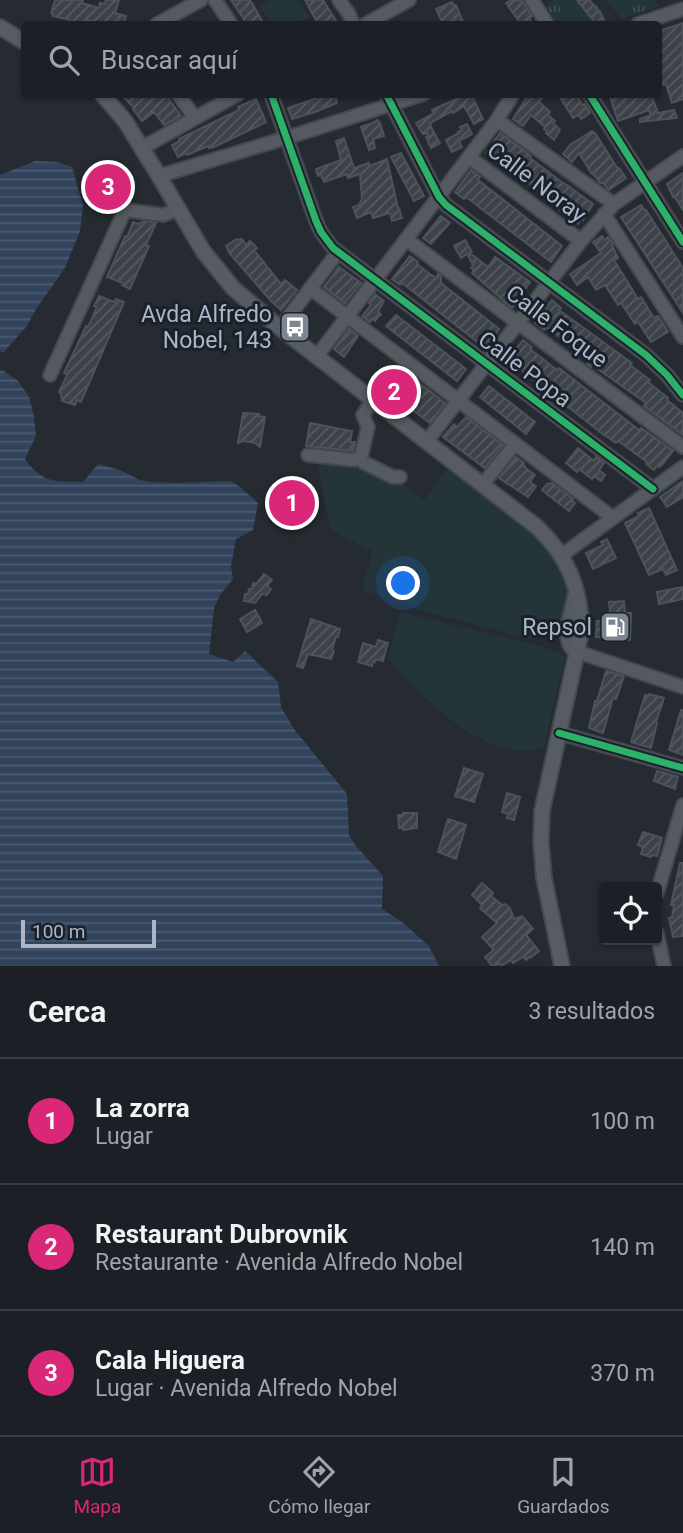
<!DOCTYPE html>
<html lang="es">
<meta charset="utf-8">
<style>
body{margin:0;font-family:Roboto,sans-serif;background:#292d32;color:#f1f3f6}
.controls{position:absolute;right:21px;bottom:21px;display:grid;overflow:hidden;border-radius:7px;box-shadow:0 2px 5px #0004}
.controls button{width:63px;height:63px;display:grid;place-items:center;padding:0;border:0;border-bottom:2px solid #3a3e43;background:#1c2026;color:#f1f3f6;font:35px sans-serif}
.scale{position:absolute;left:21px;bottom:18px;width:135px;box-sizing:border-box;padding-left:7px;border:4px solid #aeb6c5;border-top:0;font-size:19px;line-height:24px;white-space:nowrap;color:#aeb6c5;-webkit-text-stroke:5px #19212d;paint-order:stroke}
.you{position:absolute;left:404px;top:584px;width:24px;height:24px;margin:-18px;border:5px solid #fff;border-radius:50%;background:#1a73e8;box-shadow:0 0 0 10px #1a73e833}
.badge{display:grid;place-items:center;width:46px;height:46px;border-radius:50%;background:#db2777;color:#fff;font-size:23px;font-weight:700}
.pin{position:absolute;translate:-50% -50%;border:4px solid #fff;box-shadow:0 2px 7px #0006}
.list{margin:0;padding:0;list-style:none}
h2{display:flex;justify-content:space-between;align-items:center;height:91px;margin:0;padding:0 28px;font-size:30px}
h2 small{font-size:23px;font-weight:400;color:#a0a3a7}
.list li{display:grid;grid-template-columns:46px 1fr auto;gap:21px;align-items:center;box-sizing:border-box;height:126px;padding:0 28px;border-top:2px solid #3a3e43}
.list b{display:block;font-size:26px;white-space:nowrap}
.list p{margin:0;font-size:23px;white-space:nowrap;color:#a0a3a7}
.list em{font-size:23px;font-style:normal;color:#a0a3a7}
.icon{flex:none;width:38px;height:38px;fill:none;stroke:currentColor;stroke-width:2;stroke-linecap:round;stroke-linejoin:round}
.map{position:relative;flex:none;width:683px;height:966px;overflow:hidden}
.search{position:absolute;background:#1c2026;box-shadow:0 2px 5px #0004;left:21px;right:21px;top:21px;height:77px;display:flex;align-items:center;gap:18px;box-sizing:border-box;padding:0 24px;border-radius:7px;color:#a0a3a7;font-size:26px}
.sheet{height:469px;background:#1c2026}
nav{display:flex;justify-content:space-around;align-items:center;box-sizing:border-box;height:98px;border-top:2px solid #3a3e43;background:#1c2026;font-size:19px;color:#a0a3a7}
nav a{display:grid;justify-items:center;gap:4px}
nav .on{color:#db2777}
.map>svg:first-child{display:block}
.grass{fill:url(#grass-tufts)}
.park{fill:#233538}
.water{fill:url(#water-rules)}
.building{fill:url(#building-hatch);stroke:#4d525a;stroke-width:2}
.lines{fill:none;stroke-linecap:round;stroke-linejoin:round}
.minor-casing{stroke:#44474d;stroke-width:16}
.major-casing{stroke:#43474f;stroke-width:18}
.minor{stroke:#555960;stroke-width:12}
.major{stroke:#575b63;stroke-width:14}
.cycleway-casing{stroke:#19212d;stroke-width:11}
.cycleway{stroke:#2db169;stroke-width:7}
.labels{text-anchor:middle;stroke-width:6;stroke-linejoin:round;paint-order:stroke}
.street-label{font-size:23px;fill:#aeb6c5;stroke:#19212d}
.poi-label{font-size:23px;fill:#aeb6c5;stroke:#19212d;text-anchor:end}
</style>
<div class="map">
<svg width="683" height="966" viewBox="0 0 683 966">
<defs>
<pattern id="grass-tufts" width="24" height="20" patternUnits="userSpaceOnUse" patternTransform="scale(1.75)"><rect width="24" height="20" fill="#233538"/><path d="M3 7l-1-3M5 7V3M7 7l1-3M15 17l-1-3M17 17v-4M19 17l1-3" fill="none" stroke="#405053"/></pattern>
<pattern id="water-rules" width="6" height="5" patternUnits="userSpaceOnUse" patternTransform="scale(1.75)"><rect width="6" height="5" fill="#32435c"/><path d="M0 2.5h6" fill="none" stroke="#4d5c72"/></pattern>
<pattern id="building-hatch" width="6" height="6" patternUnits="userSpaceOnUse" patternTransform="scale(1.75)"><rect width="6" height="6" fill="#3d4249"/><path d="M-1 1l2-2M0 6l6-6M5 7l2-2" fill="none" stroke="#565b62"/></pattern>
</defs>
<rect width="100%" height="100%" fill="#262b32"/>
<path class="grass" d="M553 0H593L610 23 607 24H556L545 6Z
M606 0H655L659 6 622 19Z"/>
<path class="park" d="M272 0H298L310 17 296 24H272L260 7Z
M316 459 358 464 399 481 424 500 448 468 520 523 551 554 570 594 564 627C552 633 549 628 538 631L536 637 530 639 401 605 362 590 372 551 331 530Z
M400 612 542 647 559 653 565 657 544 747C490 769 420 695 388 658Z"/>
<path class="water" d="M35 161 57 162 72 167 83 205 80 231 65 268 36 309 27 326 3 353 0 350V175Z
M2 370 18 381 29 397 34 416 36 436 25 459C43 484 55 481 83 482L98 464 120 470 140 480 150 482 177 483 230 481 240 487 258 503 253 530 236 539 231 566 233 579 220 595 214 608 209 654 233 662 245 651 278 682 281 707 294 729 347 794 349 835 356 846 383 876 382 909 402 922 429 946 439 966H0V371Z"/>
<path class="building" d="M55 0H83L82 3 99 8 100 3 105 4 106 0H119L115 13 126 16 124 24H102L87 20 86 24H69L70 20 53 16V14L51 13Z
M231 0H250L264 24H247Z
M305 0H323L338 24H318Z
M511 0H522L532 16 529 18 533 24H521L506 3Z
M577 0H589L600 12 605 22 601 24H596Z
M452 2 454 6 456 5 464 24H443L436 9Z
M683 23V99L672 103 666 84 663 85 659 74 662 73 659 63V31Z
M121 94H165L181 116 164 125 154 112 142 121 133 109 134 108Z
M320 94H335L337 103 315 112 292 119 288 108 320 97Z
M467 94H471L483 119 474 124 464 106 453 113 452 111 430 123 432 129 440 143 431 148 426 137 428 136 427 133 423 134 416 123 434 113 432 110Z
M529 94H539L542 98 539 102 550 112 548 115 555 121 553 123 560 130 554 140 546 133 547 131 544 129 545 127 531 115 523 126 513 119Z
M558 94H576L582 105 585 104 590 113 581 119 579 115 573 118Z
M609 94H651L658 113 674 110 677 118 640 122V119L651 115 649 110 618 121Z
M256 99 266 122 212 148 211 146 209 148 208 146 187 155 186 153 178 157 172 145 180 141 179 139 239 110 238 107Z
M377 120 380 123 384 136 373 139 375 148 369 150 361 127 373 123Z
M467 124 472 134 459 141 462 147 452 152 446 140 459 133 458 132 462 130 460 127Z
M592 131 594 133H595L618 169 619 168 626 178 609 190 603 183H600L595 176 591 173 579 153 572 162 563 154 570 145Z
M500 133 531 156 530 158 563 183 567 185 593 204 583 220 581 219 578 224 553 205 550 201 551 200 518 175 501 165 486 152Z
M344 138 354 168 369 163V166L380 162 387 159 398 208H399L402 218 392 221 390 213 373 218 371 212 357 218 353 207 359 205 362 199 360 174 348 178 347 174 324 182 321 175 318 176 316 169 341 160 336 141Z
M401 153 424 196 414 201 391 157Z
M471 170 480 177 478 180 562 246 551 262 466 197 464 199 455 192Z
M683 173V210L674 196 673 197 667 184Z
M641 205 645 211 646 210 683 268V313L621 217Z
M441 216 450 223 431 244 423 238Z
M144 221 156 223 146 245 149 246 130 289 122 285 123 283 107 277 125 236 127 237 133 222 138 224Z
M602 236 605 240 608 237 613 244 612 245 618 258 614 260 638 299 641 297 654 318 658 316 668 332 651 342 638 322 635 324 621 303 618 305 605 285 596 290 588 277 577 285 570 274 601 253 593 242Z
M242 239 246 245 250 241 257 248 254 250 281 284 285 280 297 290 281 310 271 301 230 254 226 246 235 240Z
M465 240 472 252 470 253 488 267 495 257 530 282 512 308 472 273 474 270 471 268 473 265 467 254 461 258 454 246Z
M410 256 418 262 417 264 430 274 436 278 438 274 441 276V283L499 329 490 344 488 343 485 348 402 283 400 285 392 279Z
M339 267 361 283 345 303 324 287Z
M375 294 384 301 378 312 381 314 375 321 372 319 370 322 362 316 371 305 369 303Z
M99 296 114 302 116 299 124 302 81 402 77 400 75 405 62 401 61 393 59 392 67 375 64 373 86 326 88 327 97 307 94 306Z
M552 300 561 308 559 310 632 363 630 365 650 380 648 382 668 398 667 400 683 413V435L644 406 646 403 592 365 591 367 587 364 588 362 563 340 547 327 544 330 535 323Z
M396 315 466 369 457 381 386 326Z
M349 329 358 336 344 357 334 349Z
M523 340 532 347 530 349 557 370 559 368 639 430 641 428 673 451 662 465 659 467 657 466 654 470 646 464 647 462 618 441 616 443 600 432 517 367 515 370 505 363Z
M406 373 445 403 430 423 390 393Z
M489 386 535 422 526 434 480 397Z
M243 413 259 414 258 416 265 417 260 447 255 443 243 441 238 443Z
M466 417 503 445 485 468 443 437 454 424 457 427Z
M310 423 352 431 350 442H355L353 451 306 446Z
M578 448 594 461 596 457 604 463 599 470 605 475 601 481 594 476 592 479 579 469 577 472 566 463Z
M516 457 524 463 523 465 527 469 535 475 530 482 536 486 528 497 499 478Z
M683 481V497L667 507 660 497Z
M552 483 573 499 572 501 575 503 569 511 542 490 547 484Z
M649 508 677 570 666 575 663 569 649 575 625 523 639 516 638 513Z
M607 539 616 558 593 569 586 553 603 545 601 542Z
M264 574 272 580 267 586 271 589 267 595 262 594 255 603 244 601 245 594H248L249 589H252L253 583 256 584Z
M683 587V599L659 604 657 592Z
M624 601 625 613H631L630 640 619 639V638L596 637 597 621H611L609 602Z
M255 610 262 623 247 632 240 619Z
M311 619 340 629 338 637H336L332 650 334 651 331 659 308 654 303 668 297 666Z
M378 640 388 643 383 661 376 659 375 662 373 661 372 666 358 662 363 643 376 647Z
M606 671 624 676 616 699 613 698 603 733 589 728 595 701H597Z
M649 694 664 698 656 722 657 723 651 748 631 742 645 695 648 696Z
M681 710H683V755L669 750Z
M464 768 483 774 474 802 455 796Z
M657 771 678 777 675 789 654 781Z
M507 793 520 797 514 820 507 818 508 814 502 812Z
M403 813H417V828L403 830V828H399L398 815H403Z
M448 819 466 825 456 859 438 852Z
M643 832 662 838 657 856 652 855 651 857 641 854 643 847 638 845Z
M680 863H683V936L673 937 669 918 672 917 674 905H671Z
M482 883 493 893 491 896 502 905 505 904 510 908 514 919 522 916 533 929 526 935 539 951 530 958 529 957 526 960 523 957 513 963 511 960 501 966 499 963 495 966H492L485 957 494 950 482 937 497 923 480 908 482 905 472 895Z"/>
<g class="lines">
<g class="minor-casing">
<path id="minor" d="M215 0 231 24
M339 0 349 14 353 24
M532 0 547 24
M157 24 201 0
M366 24 409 0
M638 24 683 9
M178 94 195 118
M271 94 316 221 321 232 333 248 653 489
M386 94 439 197 446 205 646 355 667 375 683 395
M589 94 683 242
M497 120 614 204
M142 148 238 94
M469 157 581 241
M159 176 286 138 424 94
M604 214 683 337
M406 239 683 447
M310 288 613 518
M280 328 338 252
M317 356 497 120 513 94
M50 375 125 210 163 215 179 209
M427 441 581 241 614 204 683 156
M308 455 354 460 359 458 362 453 368 427 363 415 373 400
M359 458 363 462 393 477H400
M483 484 515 444
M562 555 683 467
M573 650C559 636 573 610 575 592
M578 652 683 687
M559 733 683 768
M657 893 683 805
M657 933 664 966"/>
</g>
<g class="major-casing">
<path id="major" d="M0 27 24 42
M102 94 125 121 159 176 203 251 233 288 280 328 537 527C568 556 582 590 581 633L542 811 541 842 544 878 562 966"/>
</g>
<use href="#minor" class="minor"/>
<use href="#major" class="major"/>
<g class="cycleway-casing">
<path id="cycleway" d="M271 94 316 221 321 232 333 248 653 489
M386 94 439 197 446 205 646 355 667 375 683 395
M589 94 683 242
M559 733 683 768"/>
</g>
<use href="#cycleway" class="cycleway"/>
</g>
<defs>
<g id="bus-square" transform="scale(1.575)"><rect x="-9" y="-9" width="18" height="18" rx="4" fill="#7e8592" stroke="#19212d"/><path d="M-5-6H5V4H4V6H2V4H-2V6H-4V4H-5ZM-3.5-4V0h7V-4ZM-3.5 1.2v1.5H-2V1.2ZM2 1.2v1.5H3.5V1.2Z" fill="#fff"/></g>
<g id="fuel-square" transform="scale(1.575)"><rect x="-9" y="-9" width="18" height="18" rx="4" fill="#7e8592" stroke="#19212d"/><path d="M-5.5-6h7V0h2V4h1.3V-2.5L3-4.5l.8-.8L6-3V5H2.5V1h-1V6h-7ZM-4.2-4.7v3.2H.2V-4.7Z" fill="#fff"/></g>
</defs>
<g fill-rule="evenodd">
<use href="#bus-square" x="295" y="327"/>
<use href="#fuel-square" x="615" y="627"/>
</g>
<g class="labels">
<g class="street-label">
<text transform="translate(537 182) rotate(37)" y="8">Calle Noray</text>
<text transform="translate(557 326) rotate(37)" y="8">Calle Foque</text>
<text transform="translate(525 369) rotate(37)" y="8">Calle Popa</text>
</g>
<g class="poi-label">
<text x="272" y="322">Avda Alfredo<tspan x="272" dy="26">Nobel, 143</tspan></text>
<text x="592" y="635">Repsol</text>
</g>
</g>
</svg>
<div class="controls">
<button><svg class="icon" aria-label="locate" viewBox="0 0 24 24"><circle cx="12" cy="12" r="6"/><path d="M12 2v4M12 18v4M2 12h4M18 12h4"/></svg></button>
</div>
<div class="scale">100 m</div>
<div class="you"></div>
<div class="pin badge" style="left:292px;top:503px">1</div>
<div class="pin badge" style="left:394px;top:392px">2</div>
<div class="pin badge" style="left:108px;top:187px">3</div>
<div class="search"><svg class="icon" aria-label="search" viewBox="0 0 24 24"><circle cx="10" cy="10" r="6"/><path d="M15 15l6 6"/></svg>Buscar aquí</div>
</div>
<section class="sheet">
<h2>Cerca<small>3 resultados</small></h2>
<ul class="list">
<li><span class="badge">1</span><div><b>La zorra</b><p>Lugar</p></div><em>100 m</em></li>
<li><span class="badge">2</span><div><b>Restaurant Dubrovnik</b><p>Restaurante · Avenida Alfredo Nobel</p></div><em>140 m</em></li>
<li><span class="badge">3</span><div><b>Cala Higuera</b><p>Lugar · Avenida Alfredo Nobel</p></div><em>370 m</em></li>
</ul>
</section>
<nav>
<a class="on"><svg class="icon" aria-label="map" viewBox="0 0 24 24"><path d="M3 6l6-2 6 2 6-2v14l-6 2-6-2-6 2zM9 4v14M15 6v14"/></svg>Mapa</a>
<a><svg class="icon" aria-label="directions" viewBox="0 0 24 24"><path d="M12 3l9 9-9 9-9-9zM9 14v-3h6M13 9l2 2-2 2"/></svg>Cómo llegar</a>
<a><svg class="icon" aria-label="saved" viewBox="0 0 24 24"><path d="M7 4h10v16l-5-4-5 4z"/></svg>Guardados</a>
</nav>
